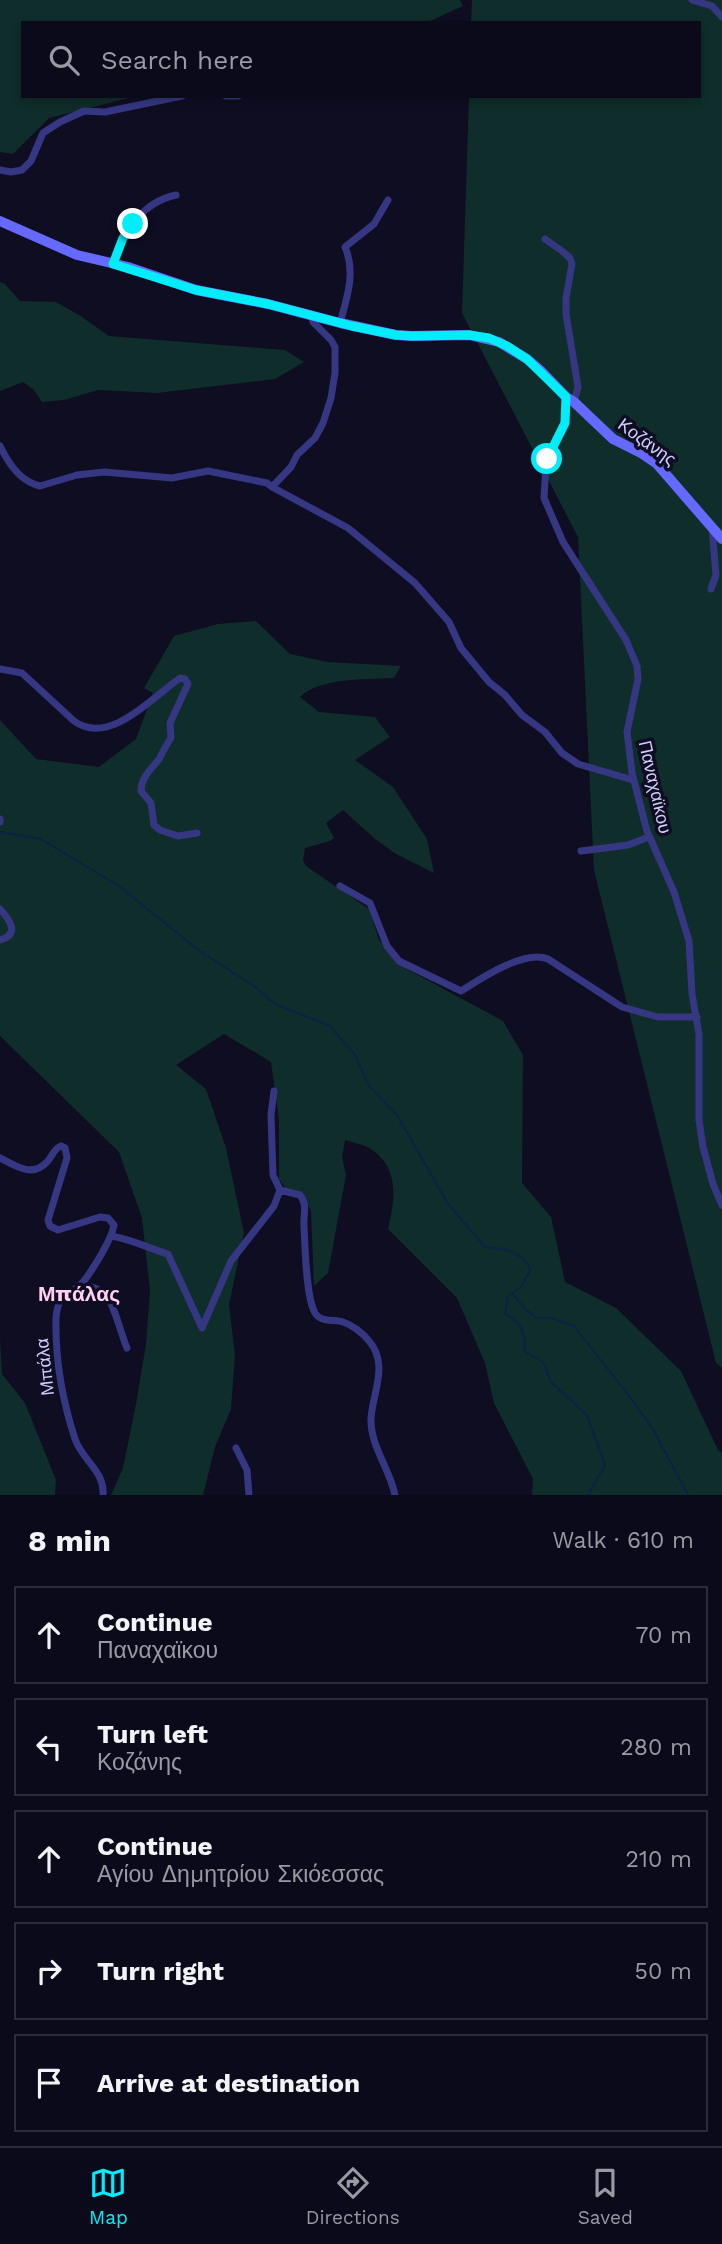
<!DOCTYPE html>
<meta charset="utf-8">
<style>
body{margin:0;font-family:"Work Sans",sans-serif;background:#191827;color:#f1f3f6}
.stop{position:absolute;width:21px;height:21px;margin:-16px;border:5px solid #00edf9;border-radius:50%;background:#fff}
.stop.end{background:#00edf9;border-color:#fff;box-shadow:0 2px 7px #0008}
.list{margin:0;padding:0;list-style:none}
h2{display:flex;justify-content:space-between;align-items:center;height:91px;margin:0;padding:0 28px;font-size:30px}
h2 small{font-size:23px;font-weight:400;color:#9a9aa2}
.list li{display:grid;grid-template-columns:46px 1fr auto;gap:21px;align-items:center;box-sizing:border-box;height:98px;margin:0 14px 14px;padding:0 14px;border:2px solid #2b2b39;border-radius:0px}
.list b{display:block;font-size:26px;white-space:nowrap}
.list p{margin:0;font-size:23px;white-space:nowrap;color:#9a9aa2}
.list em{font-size:23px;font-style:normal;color:#9a9aa2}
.icon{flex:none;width:38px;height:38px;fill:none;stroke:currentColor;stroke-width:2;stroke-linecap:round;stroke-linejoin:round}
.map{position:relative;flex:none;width:722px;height:1495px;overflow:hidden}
.search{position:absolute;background:#0b0a1a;box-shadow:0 4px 10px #0003;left:21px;right:21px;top:21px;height:77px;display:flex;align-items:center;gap:18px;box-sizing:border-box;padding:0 24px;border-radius:0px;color:#9a9aa2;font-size:26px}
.sheet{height:651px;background:#0b0a1a}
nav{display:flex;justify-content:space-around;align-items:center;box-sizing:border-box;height:98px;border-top:2px solid #2b2b39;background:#0b0a1a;font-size:19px;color:#9a9aa2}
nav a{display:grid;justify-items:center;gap:4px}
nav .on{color:#00edf9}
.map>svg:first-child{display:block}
.green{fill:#0f2d2a}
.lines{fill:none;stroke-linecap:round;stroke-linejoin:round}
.stream{stroke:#092245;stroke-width:2}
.street{stroke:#363783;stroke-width:7}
.secondary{stroke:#6569ff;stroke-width:10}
.route{stroke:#00edf9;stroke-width:9}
.labels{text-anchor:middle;stroke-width:7;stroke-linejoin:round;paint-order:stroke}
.street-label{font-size:18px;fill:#d1ceff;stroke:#0f0d22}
.quarter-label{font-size:21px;font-weight:bold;fill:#ffd0f0;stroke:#0f0d22}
</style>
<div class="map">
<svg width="722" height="1495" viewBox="0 0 722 1495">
<rect width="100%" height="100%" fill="#0f0d22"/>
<path class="green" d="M0 0H460L463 6 426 23H23V96H137L49 118 13 154 0 152Z
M472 0H722V1368L716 1363 594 870 578 537 462 313 469 96H699V23H471Z
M0 282 5 284 20 301 56 302 79 315 109 336 285 350 304 362 275 379 157 393 98 390 64 400 42 402 33 389 23 382 0 391Z
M256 621 290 654 328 662 401 666 394 678C367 680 320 677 300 697L319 712 375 717 390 737 355 760 393 787 427 839 434 873 396 854 375 839 343 810 326 823 334 838 330 841 305 848 303 860 306 866 369 909 379 940 398 956 405 968 503 1021 523 1055 522 1183 551 1217 565 1282 616 1308 681 1371 718 1450 722 1453V1495H532L533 1479 494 1403 485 1363 457 1298 388 1229C395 1199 400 1169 371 1149 364 1144 353 1143 345 1140L342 1157 346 1175 328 1273 314 1286 311 1211 301 1192 286 1189 279 1179V1120L271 1062 224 1034 176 1065 206 1089 226 1148 244 1233 229 1305 235 1355 231 1409 215 1447 203 1495H111L123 1468 136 1404 146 1344 150 1291 142 1218 119 1152 0 1036V720L36 759 99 767 136 739 153 693 144 688 174 636 218 624Z
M0 1338 2 1374 25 1403 56 1480 55 1495H0Z"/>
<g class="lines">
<path class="stream" d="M0 832 41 839 119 886 201 952 254 986 275 1004 330 1026 355 1055 369 1086 397 1115 448 1204 485 1247C506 1249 519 1250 531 1269L521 1287 508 1296 505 1314C521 1321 527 1335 524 1351L543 1362 551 1382 587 1415 605 1465 588 1495
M512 1293 525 1309 537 1318H551L574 1326 633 1401 654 1431 688 1495"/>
<path class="street" d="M692 0 712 6 722 17
M226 96H238
M0 170 11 172 22 170 31 161 43 133 60 122 84 111 105 112 182 96
M545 239 562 251 570 258 572 264 566 298V314L578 387 574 402
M113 264C122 233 142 202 176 195
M340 323C347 298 356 272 345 247L374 224 388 200
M566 397 565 423 546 464 544 498 563 542 626 640 637 666 638 679 627 732 632 773 647 831 674 892 689 941 692 994 699 1034V1120L703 1147 713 1184 722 1205
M0 446C8 463 21 482 40 486L77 475 104 472 172 478 208 471 267 483 272 487 348 528 415 583 449 622 461 648 489 682 505 695 522 715 545 732 562 753 578 764 633 780
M272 487 291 467 297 455 315 438 323 423 331 398 335 373V347L331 340 313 322 311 314
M711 589 716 575 712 528
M0 669 22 673 74 721C108 746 150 700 176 681L180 678 185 679 188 684 170 723 171 738C166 745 163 752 159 759 151 770 141 777 141 791L151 803 154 825 160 830 178 836 197 833
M0 819V822
M581 851 628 845 649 837
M340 886 370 903 387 946 399 961 461 991C480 979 525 949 548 959L622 1007 658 1017H697
M0 909C9 919 21 934 0 940
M274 1091 271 1115 273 1175 280 1190
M0 1158C16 1166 32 1178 47 1162 53 1156 53 1149 61 1146L65 1148 67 1158 48 1220 50 1226 58 1230 100 1217 108 1218 114 1225C112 1239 93 1269 84 1281 72 1296 58 1290 56 1318 55 1360 62 1399 75 1439 82 1460 105 1471 103 1495
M111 1236C131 1239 148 1248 168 1254L202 1328 231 1261 274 1206 280 1190 300 1195C308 1205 303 1214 304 1226 305 1246 306 1294 314 1311 319 1323 333 1319 343 1322 352 1325 363 1333 369 1341 389 1364 373 1392 371 1418 370 1446 390 1469 395 1495
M82 1284C89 1286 97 1288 103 1292 113 1298 121 1335 127 1348
M236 1448 247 1470 249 1495"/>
<path class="secondary" d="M0 221 77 255 128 267 196 290 268 304 340 323 396 335 412 336 469 335 499 342 527 359 540 370 566 397 574 402 613 439 641 453 657 464 722 539"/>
</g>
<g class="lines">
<path class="route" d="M133 224 123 238 113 264 196 290 268 304 352 326 396 335 412 336 469 335 489 338 507 346 527 359 566 397 565 423 547 459"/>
</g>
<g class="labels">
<g class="street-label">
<text transform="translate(647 442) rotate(36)" y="6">Κοζάνης</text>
<text transform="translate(655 787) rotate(77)" y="6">Παναχαϊκου</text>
<text transform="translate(45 1367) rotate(-96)" y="6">Μπάλα</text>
</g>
<g class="quarter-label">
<text x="79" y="1301">Μπάλας</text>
</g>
</g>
</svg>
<div class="stop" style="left:547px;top:459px"></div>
<div class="stop end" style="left:133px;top:224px"></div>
<div class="search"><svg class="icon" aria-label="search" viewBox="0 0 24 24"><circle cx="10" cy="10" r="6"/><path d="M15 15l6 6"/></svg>Search here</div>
</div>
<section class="sheet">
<h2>8 min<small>Walk · 610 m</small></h2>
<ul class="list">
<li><svg class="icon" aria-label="ahead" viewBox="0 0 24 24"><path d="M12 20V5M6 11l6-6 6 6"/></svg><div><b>Continue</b><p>Παναχαϊκου</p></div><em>70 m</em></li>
<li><svg class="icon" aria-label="left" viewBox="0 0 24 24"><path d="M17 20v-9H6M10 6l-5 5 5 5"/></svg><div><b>Turn left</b><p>Κοζάνης</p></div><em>280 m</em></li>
<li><svg class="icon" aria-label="ahead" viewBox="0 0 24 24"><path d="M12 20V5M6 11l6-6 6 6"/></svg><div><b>Continue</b><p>Αγίου Δημητρίου Σκιόεσσας</p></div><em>210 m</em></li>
<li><svg class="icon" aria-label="right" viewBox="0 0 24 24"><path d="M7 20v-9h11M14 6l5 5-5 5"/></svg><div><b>Turn right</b></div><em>50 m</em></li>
<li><svg class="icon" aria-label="arrive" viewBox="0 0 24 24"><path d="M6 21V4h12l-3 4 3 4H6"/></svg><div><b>Arrive at destination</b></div></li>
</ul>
</section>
<nav>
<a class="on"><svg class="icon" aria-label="map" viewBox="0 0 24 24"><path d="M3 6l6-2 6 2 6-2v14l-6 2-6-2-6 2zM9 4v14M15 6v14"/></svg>Map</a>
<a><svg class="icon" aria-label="directions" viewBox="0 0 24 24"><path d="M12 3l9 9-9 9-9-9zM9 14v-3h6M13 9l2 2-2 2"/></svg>Directions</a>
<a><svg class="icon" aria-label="saved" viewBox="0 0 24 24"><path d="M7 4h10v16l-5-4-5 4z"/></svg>Saved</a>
</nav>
